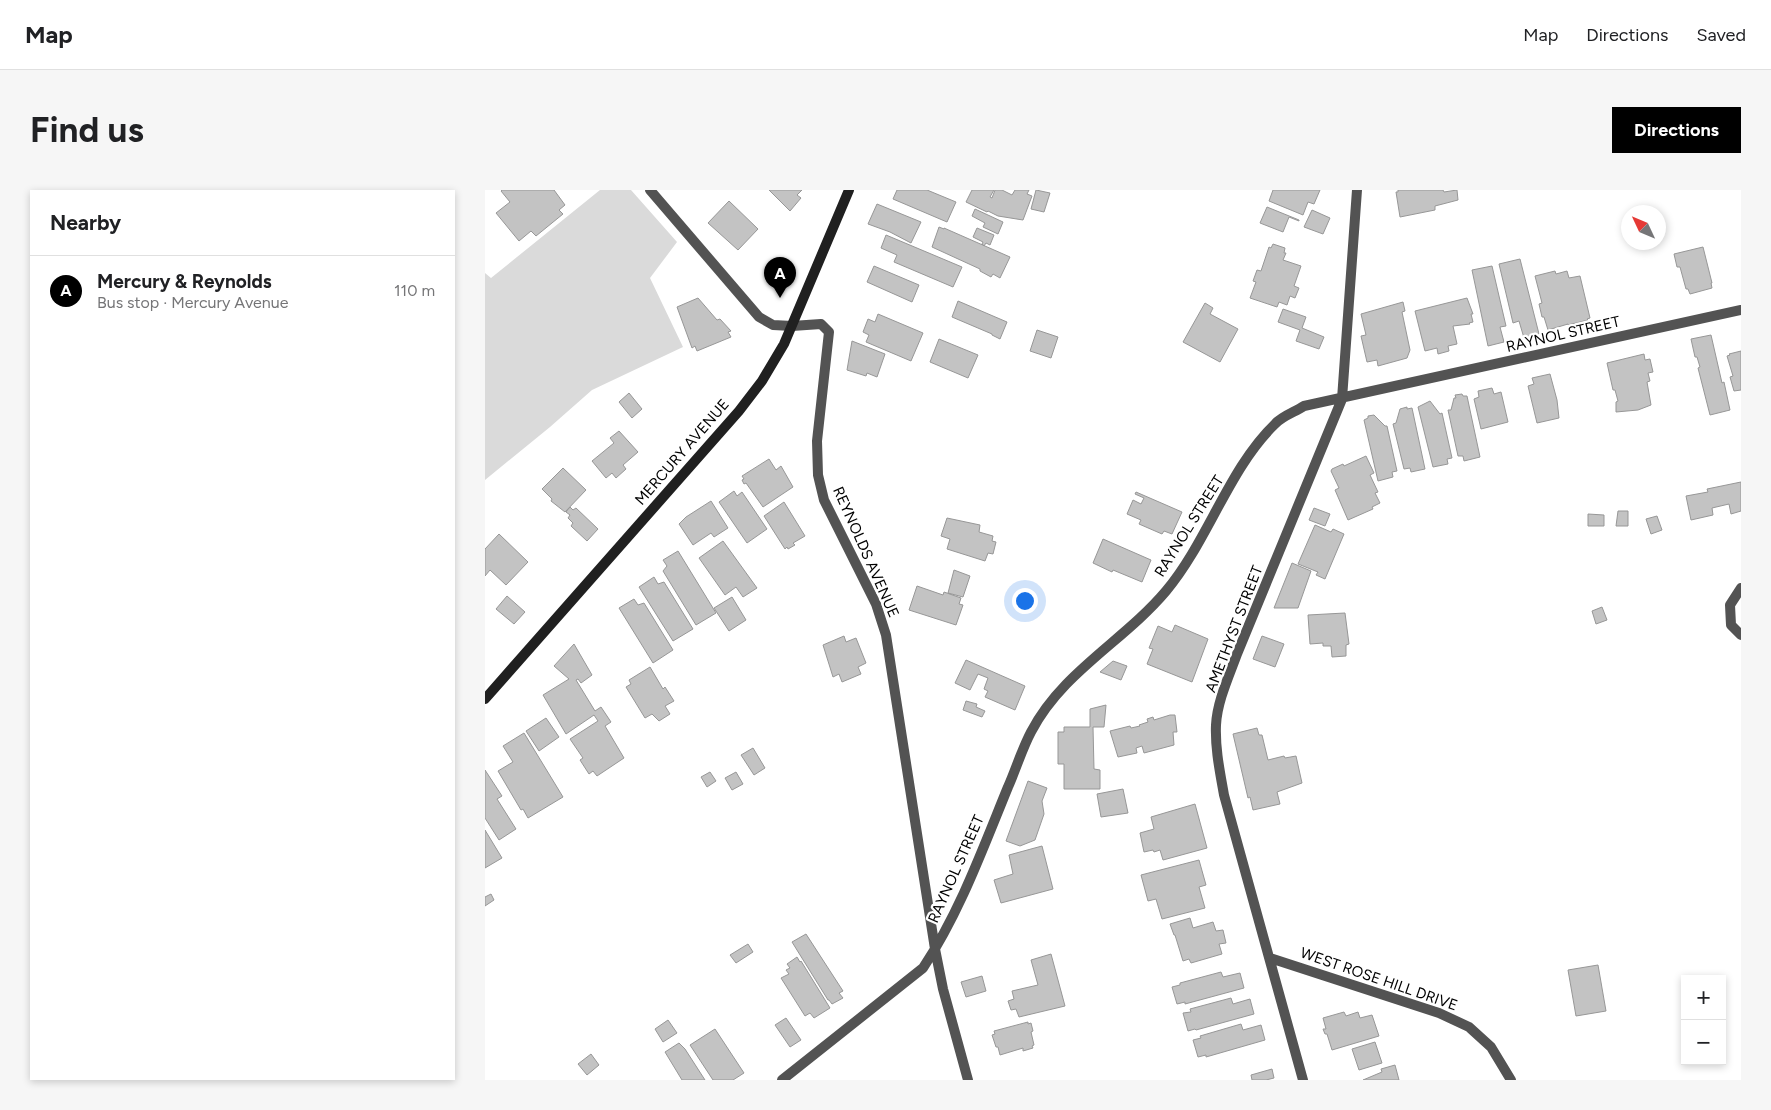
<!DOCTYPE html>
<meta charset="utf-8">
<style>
body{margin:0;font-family:Figtree,sans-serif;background:#f6f6f6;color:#202124}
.controls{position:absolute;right:15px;bottom:15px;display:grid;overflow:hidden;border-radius:0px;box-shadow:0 2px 8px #0003}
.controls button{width:45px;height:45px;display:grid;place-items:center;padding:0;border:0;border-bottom:1px solid #e0e0e0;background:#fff;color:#202124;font:25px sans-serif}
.compass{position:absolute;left:1136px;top:15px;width:45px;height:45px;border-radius:50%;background:#fff;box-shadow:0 2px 8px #0003;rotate:314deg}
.you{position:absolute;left:539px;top:410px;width:18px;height:18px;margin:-12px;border:4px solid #fff;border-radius:50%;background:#1a73e8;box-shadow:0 0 0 8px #1a73e833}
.badge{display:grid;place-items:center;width:32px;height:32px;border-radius:50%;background:#000;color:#fff;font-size:16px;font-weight:700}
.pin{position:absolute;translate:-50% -41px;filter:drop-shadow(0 1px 2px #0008)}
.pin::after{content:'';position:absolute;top:26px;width:18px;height:15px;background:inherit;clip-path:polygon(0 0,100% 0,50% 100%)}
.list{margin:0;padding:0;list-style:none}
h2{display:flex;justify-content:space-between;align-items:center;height:65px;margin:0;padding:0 20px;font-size:21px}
h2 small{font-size:16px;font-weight:400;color:#757577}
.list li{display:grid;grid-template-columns:32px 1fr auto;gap:15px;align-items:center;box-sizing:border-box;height:70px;padding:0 20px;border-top:1px solid #e0e0e0}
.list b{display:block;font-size:19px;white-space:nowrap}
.list p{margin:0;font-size:16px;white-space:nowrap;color:#757577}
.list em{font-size:16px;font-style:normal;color:#757577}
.map{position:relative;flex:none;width:1256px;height:890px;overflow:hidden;border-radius:0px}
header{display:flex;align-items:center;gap:30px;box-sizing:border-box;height:70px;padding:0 25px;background:#fff;border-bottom:1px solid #e0e0e0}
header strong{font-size:24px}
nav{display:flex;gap:28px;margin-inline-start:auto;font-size:18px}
.intro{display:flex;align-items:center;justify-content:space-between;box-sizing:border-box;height:120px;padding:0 30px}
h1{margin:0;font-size:35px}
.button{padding:12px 22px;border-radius:0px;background:#000;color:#fff;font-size:18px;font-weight:700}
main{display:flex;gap:30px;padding:0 30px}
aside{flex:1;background:#fff;border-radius:0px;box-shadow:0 2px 8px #0003}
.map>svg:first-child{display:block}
.green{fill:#dadada}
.building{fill:#c3c3c3;stroke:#979797}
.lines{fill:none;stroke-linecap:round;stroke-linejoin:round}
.street{stroke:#535353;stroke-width:10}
.secondary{stroke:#202020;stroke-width:10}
.labels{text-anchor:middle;stroke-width:4.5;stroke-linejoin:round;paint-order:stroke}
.street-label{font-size:15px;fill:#000;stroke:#fff}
</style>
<header>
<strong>Map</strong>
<nav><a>Map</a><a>Directions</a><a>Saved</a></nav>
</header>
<div class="intro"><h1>Find us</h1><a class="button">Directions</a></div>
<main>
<aside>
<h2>Nearby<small></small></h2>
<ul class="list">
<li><span class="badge">A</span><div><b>Mercury &amp; Reynolds</b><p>Bus stop · Mercury Avenue</p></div><em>110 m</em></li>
</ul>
</aside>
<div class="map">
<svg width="1256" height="890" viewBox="0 0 1256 890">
<rect width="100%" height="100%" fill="#fff"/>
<path class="green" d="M115 0H146L192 52 165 88 198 157 107 200 65 237 0 290V83L6 88Z"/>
<path class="building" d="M17 0H69L80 15 74 20 78 24 51 46 46 41 34 51 11 23 25 12 16 1Z
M284 0H317L312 5 316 8 305 21Z
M412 0H442L471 12 462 32 408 9Z
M487 0H509L505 7 507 8 510 0H517L527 5 530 0H544L542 4 547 6 538 30 513 26 503 21 502 22 481 12Z
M551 0 565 3 559 22 546 19Z
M788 0H835L829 14 823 12 818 25 784 11Z
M913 0H958L959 2 972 0 973 10 950 16V20L915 27 911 2H913Z
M244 11 273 39 253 60 223 33Z
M392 14 436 32 426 53 405 42 383 34Z
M782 17 814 30V31L804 27 798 42 775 33Z
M490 19 518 32 513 44 498 37 500 33 487 26Z
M827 20 845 28 838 44 819 37Z
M454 37 459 39V38L525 67 515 88 508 84 506 87 495 81V79L447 57Z
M492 38 509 45 505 55 501 53 499 56 497 54 498 52 488 47Z
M401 45 477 77 468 97 409 72 412 65 396 58Z
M788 54 800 58 799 63H801L798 70 816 76 809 96 814 98 810 108 805 106 802 115 794 112 792 117 765 108 771 92 768 91 772 80 776 81 784 57 786 58Z
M1218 57 1227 93H1226L1227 98 1205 104 1203 99H1201L1195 77H1192L1189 64Z
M1035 69 1054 144 1042 148H1039L1034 131 1028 133 1014 74Z
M389 76 434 95 427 112 382 92Z
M1007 76 1021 136 1015 137 1019 152 1003 156 987 80Z
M1070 81 1071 84 1082 81 1084 88 1095 86 1105 128 1102 129 1103 130 1083 135V134L1063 140 1059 127H1057L1054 114 1057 113 1050 86Z
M213 108 232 130 235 129 246 141 243 142 246 147 212 161 210 156 207 158 192 117Z
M982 108 988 124H986L988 132 984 133 985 134 968 136 972 154 963 156 964 161 953 164 952 158 940 161 930 121Z
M473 111 522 132 515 149 507 145V144L467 127Z
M918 112 920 121 917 122 925 160 922 168 893 176 892 170 882 172 876 146 881 145 876 124Z
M720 113 728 118 725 124 753 139 735 172 698 152Z
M798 119 821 127 817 138 839 147 834 159 811 151 815 140 793 132Z
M393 124 438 143 426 171 381 152 384 145 378 142 383 129 390 132Z
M552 140 573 147 566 168 545 161Z
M1226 145 1237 193 1239 192 1245 220 1225 225 1213 178 1215 177 1212 167H1210L1206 149Z
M454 149 493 165 483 188 445 172Z
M367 151 400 164 392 187 382 183 381 186 362 180Z
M1256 161V200L1249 201 1245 187 1248 186 1242 166 1245 165 1244 164Z
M1159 164 1160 170 1165 169 1168 182 1163 183 1165 191 1162 192 1166 215 1153 220 1131 222V212L1133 211 1130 200H1128L1122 173Z
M1065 184 1072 210 1074 228 1052 233 1043 196 1049 194 1047 188Z
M1007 198 1009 204 1016 202 1023 232 996 239 989 209 994 207 993 201Z
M144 203 157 219 147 228 134 212Z
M977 204 978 206H982L995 267 979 271 978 266H973L963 220H966L969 208H971L970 205Z
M945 211 955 224 957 223 967 268 962 269 963 274 948 277 933 217Z
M922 217V219L927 218 940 279 926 282 925 278 919 279 908 234 911 233 915 219Z
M889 225 900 236H902L912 281 907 282 908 287 893 291 879 230 883 228V226Z
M134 241 153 262 138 275 141 279 131 288 127 283 121 288 107 271 129 253 125 248Z
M881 266 889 283 885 285 893 302 890 303 895 313 887 317 888 319 863 330 850 300 854 298 846 281 847 279 858 274 859 276Z
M284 269 291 280 296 276 308 297 278 317 261 293 259 294 257 290 259 289 257 286Z
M78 278 101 300 80 322 66 311 67 309 57 299Z
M1256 292V321L1246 324 1244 314 1227 318 1228 325 1206 330 1201 306 1223 302 1222 299Z
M249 301 252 306 257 302 282 339 262 353 234 312Z
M651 302 697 322 687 344 679 341 677 344 654 334 656 330 642 324 648 310 656 314 659 308 650 304Z
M226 311 243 338 229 347 226 343 208 355 194 334 201 327Z
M299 312 320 346 308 353 310 355 303 359 302 357 300 359 279 326Z
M85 317 88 320 91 318 113 339 102 351 86 336 88 333 83 328 85 325 81 322Z
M829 318 845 324 840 336 824 330Z
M1133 321H1143V336H1131Z
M1103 324 1119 325V336H1103Z
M1172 326 1177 340 1166 344 1161 329Z
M462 328 495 335 494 342 508 346 507 351 511 352 508 364 503 363 500 371 462 359 465 349 456 346Z
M830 335 846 342 848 339 859 344 840 389 831 385 833 382 813 374Z
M14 344 43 372 21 395 5 380 0 386V359Z
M618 349 666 370 657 392 628 380 627 382 608 373Z
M238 351 272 398 258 407 251 397 240 405 214 368Z
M193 361 231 423 211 435 178 381 182 376 178 370Z
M807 373 826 381 813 418H789Z
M469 380 485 386 478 407 463 403Z
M169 387 173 394 179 392 208 439 188 451 154 397Z
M432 396 458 405 459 402 476 408 474 414 478 415 471 435 424 420Z
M22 406 40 422 29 434 11 419Z
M247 407 261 430 244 441 229 418Z
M149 409 153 415 159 413 188 460 168 473 134 418Z
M1117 417 1122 430 1111 434 1107 421Z
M860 423 864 454 861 455V466L847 467 846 456H838V453L825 454 823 425Z
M690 435 723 449 707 492 662 474 668 459 664 458 673 436 687 442Z
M359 446 361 452 371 448 381 473 373 477 376 484 357 492 354 484 348 487 338 455Z
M777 446 799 454 790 477 768 469Z
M89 454 107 485 96 493 93 489 91 490 110 521 116 517 126 532 120 536 139 568 112 586 108 581 104 584 95 570 98 568 85 549 113 531 109 525 81 544 58 505 84 489 69 476Z
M481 470 540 496 530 520 500 507 503 501 499 499 503 488 493 484 485 500 470 493Z
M628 471 642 476 636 490 615 482Z
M165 477 178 499 180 497 189 511 180 516 185 524 174 531 167 524 160 528 141 497 146 494 144 490Z
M481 511 492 514 491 517 500 521 497 527 478 520Z
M621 515 619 537H608L609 579 615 580V599H579V574H573V542H579V537H605V519Z
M685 525H690L692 542H688L689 555 659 563 657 556 651 558 652 563 633 567 625 541 645 536 646 538 655 536 654 535 663 532 662 529 668 527 669 530Z
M61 528 74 547 54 561 41 541Z
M772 538 774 545H777L783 570 799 566 800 568 811 566 817 593 792 602 795 614 768 620 765 607 763 608 748 544Z
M39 543 78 607 43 628 38 619 36 620 13 581 28 572 18 556Z
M268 558 280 578 269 585 256 565Z
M0 580 17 606 12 609 31 639 14 650 0 628Z
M225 582 231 591 222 597 216 587Z
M251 582 258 594 247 600 240 588Z
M543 591 562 598 557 611 559 624 550 650 535 656 521 651Z
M638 599 643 623 616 627 612 604Z
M710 614 722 658 678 670 675 660 669 662 668 660 659 662 655 643 669 639 666 627Z
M0 640 17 668 0 678Z
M557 656 568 699 516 713 509 690 528 684 524 665Z
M714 670 721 695 714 697 720 718 677 729 671 709 663 711 656 685Z
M6 704 9 710 0 716V707Z
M705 728 708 738 728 732 731 741 738 740 741 753 734 754 737 764 706 773 704 769 698 771 690 745H689L685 734Z
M321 744 358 801 354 803 358 808 347 814 344 810H343L307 752Z
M263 754 268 762 251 773 245 765Z
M566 764 580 816 534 827 531 819 526 820 523 811 529 809 527 801 553 795 546 770Z
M312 767 315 772 316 771 345 818 329 828 325 823 320 826 296 788 304 784 301 780 305 778 302 774Z
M1113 775 1121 821 1091 826 1083 780Z
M736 782 738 787 755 783 759 798 700 814V812L692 814 687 797 695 795V793Z
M497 786 501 801 481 807 476 792Z
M746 808 748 814 765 809 769 824 711 840 710 839 703 841 698 823 706 822 705 819Z
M859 822 861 826 873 822 875 828 887 825 894 846 847 860 842 844H840L838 839H841L838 828Z
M301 828 316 850 305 857 290 835Z
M183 830 192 843 178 852 170 839Z
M543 832V834L546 833 548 841 546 842 549 855 547 856 548 858 538 861V858L515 865 513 857H511L507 845 510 844 509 841Z
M756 834 758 840 776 835 780 850 721 867V865L713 867 708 850 716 848 715 846Z
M230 839 259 883 248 890H228L205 855Z
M890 852 897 873 874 880 867 859Z
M194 853 200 859 220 890H197L180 862Z
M106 864 114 875 102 885 93 874Z
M910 875 914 890H878L897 882 896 879Z
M787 879 789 888 781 890H767L766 885Z"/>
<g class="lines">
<path class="street" d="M165 0 274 127 288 135 307 136 336 134 344 142 332 251 333 285 339 310 391 414 401 445 450 759 458 799 483 890
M1256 398 1245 415 1246 435 1256 445
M785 768 954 823 984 837 1006 857 1026 890
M297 890 438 778C475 722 498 658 523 597 531 579 537 559 546 542 577 482 639 451 681 401 723 351 744 278 790 234 797 226 810 222 819 216L1256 120
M818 890 739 605C735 582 730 559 731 535 732 512 744 486 752 464L857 209 872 0"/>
<path class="secondary" d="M0 509 254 221 277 191 299 154 364 0"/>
</g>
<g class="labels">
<g class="street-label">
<text transform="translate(1078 144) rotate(-13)" y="5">RAYNOL STREET</text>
<text transform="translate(197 262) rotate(-49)" y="5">MERCURY AVENUE</text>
<text transform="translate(704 336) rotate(-58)" y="5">RAYNOL STREET</text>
<text transform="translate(381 362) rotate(66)" y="5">REYNOLDS AVENUE</text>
<text transform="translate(749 439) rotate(-69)" y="5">AMETHYST STREET</text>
<text transform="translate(471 679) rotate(-66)" y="5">RAYNOL STREET</text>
<text transform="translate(894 789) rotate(19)" y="5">WEST ROSE HILL DRIVE</text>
</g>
</g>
</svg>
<div class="controls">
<button>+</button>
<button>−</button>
</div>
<svg class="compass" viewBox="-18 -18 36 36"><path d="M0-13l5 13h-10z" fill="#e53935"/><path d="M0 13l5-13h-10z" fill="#757577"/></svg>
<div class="you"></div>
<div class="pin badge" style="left:295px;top:108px">A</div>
</div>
</main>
